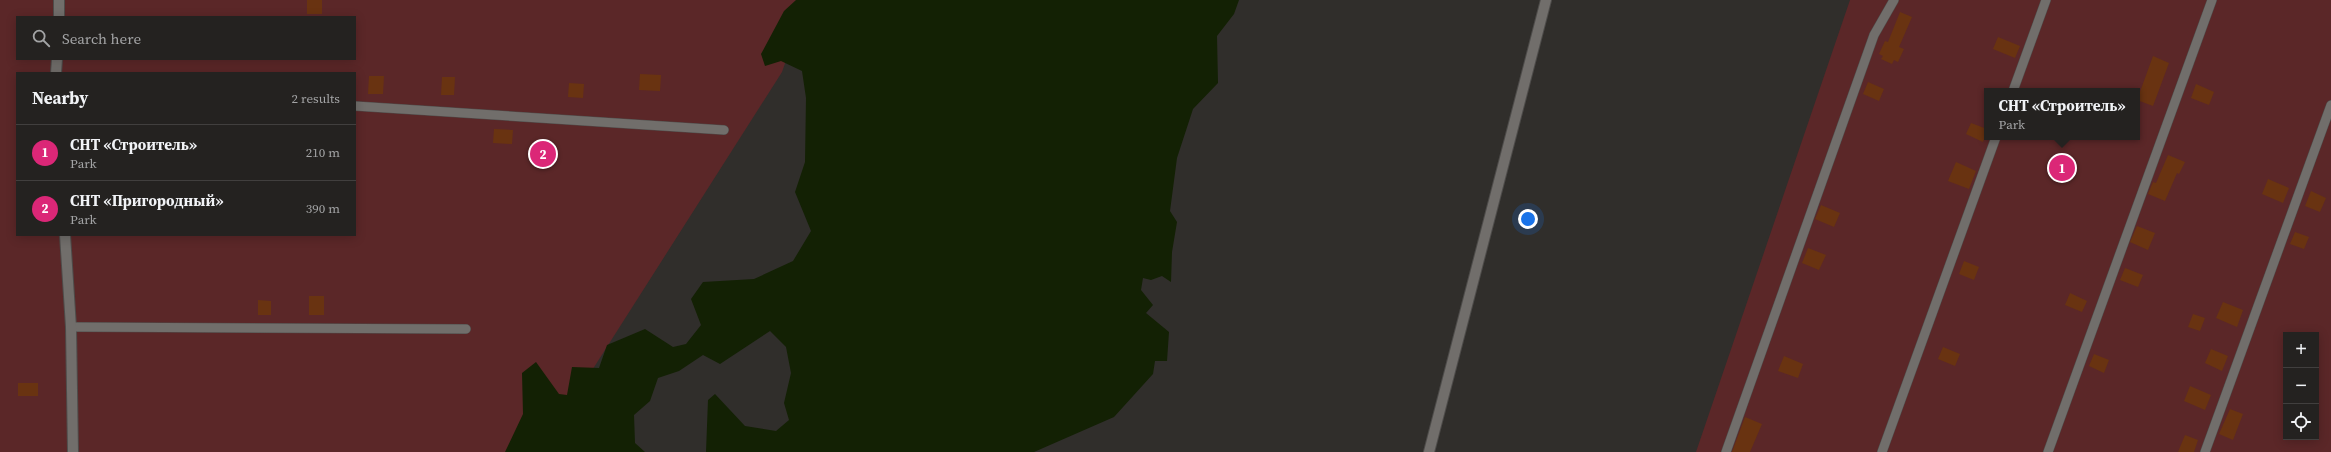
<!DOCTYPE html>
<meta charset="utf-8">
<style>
body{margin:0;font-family:"Source Serif 4",serif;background:#2c2a29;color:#f1f3f6}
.controls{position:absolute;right:12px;bottom:12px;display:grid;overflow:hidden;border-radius:0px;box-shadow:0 2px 10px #0003}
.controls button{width:36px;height:36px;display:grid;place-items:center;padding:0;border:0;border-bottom:1px solid #413f3e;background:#242220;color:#f1f3f6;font:20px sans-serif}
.you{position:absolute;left:1528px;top:219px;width:14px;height:14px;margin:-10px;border:3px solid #fff;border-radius:50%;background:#1a73e8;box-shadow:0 0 0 6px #1a73e833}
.badge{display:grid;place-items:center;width:26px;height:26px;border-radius:50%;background:#db2777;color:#fff;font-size:13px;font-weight:700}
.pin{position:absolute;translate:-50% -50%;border:2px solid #fff;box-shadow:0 1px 4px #0006}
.popup{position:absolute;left:1984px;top:88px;width:156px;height:52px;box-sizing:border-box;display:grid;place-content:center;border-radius:0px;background:#242220;filter:drop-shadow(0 1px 3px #0005);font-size:13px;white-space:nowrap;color:#a3a4a5}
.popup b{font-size:15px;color:#f1f3f6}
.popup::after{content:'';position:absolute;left:50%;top:100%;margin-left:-8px;border:8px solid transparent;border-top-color:#242220}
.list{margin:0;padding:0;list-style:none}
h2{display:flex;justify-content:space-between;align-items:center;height:52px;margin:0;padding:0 16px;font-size:17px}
h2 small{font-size:13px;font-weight:400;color:#a3a4a5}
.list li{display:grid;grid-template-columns:26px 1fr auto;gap:12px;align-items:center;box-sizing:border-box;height:56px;padding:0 16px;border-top:1px solid #413f3e}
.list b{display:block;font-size:15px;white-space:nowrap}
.list p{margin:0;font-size:13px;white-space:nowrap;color:#a3a4a5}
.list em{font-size:13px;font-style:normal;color:#a3a4a5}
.icon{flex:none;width:22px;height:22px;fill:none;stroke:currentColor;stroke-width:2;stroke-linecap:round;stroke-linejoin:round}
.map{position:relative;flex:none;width:2331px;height:452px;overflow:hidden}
.search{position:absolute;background:#242220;box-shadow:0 2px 10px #0003;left:16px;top:16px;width:340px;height:44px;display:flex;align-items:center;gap:10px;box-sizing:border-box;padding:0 14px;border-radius:0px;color:#a3a4a5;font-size:15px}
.panel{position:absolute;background:#242220;box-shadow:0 2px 10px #0003;left:16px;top:72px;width:340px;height:164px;border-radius:0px}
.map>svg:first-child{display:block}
.green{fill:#5b2728;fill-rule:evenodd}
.water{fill:#132104}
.building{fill:#693311}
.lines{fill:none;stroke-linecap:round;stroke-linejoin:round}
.lane-casing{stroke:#4e4c4a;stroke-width:10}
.street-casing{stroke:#4e4c4a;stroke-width:12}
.lane{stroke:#716e6b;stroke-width:9}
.street{stroke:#716e6b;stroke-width:10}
</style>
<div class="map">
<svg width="2331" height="452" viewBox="0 0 2331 452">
<rect width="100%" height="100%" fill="#302e2b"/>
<path class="green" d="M0 0H807L782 72 540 452H0ZM17 17H355V59H17ZM17 73H355V235H17Z
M1850 0H2331V452H1696ZM1987 91H2137V137H1987ZM2286 335H2316V437H2286Z"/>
<path class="water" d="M796 0H1239L1234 14 1217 36 1218 83 1193 109 1177 158 1170 211 1177 222 1172 252 1171 282 1162 276 1151 280 1143 278 1141 290 1153 305 1146 313 1169 332 1167 361H1155L1153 374 1114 417 1034 452H706L708 400 715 394 745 426 776 431 789 420 784 403 791 373 786 347 770 331 720 364 703 355 679 371 658 378 650 401 634 415 635 443 645 452H505L523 414 522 373 536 362 559 394 567 395 572 367 599 368 607 345 645 329 673 347 686 344 701 325 691 299 703 282 754 279 793 261 811 231 795 192 805 162 806 98 802 71 781 61 765 66 761 54 784 11Z"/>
<path class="building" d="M307 0H322V14H307Z
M1900 12 1912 17 1899 47 1904 49 1898 62 1894 60 1892 64 1881 59 1883 56 1879 54 1885 41 1888 42Z
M1998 37 2020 46 2015 58 1993 49Z
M2153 56 2169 63 2153 106 2137 100Z
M640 74 661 75 660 91 639 90Z
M369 76H384L383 94H368Z
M442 77H455L454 95H441Z
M1868 82 1884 89 1879 101 1863 94Z
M569 83 584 84 583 98 568 97Z
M2196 84 2214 92 2209 105 2191 98Z
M1971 123 1987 129 1983 142 1966 134Z
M494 129 513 130 512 144 493 143Z
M2168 155 2185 162 2179 174 2177 173 2165 201 2148 194 2153 182 2156 183Z
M1956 162 1976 171 1969 189 1948 181Z
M2268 179 2289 188 2283 203 2262 194Z
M2311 191 2326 198 2320 212 2305 206Z
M1821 205 1840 213 1834 227 1815 219Z
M2137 226 2155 233 2148 250 2130 242Z
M2295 232 2309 237 2304 249 2290 244Z
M1808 248 1826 255 1819 270 1802 263Z
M1964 261 1979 267 1974 280 1959 274Z
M2125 268 2143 275 2138 287 2120 280Z
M2070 293 2087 301 2082 312 2065 305Z
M309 296H324V315H309Z
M258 300 271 301V315H258Z
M2223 302 2243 310 2237 327 2216 318Z
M2193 314 2205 318 2200 331 2188 327Z
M1943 347 1960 354 1955 366 1938 359Z
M2211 349 2228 356 2222 371 2205 363Z
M2094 354 2109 360 2104 373 2089 366Z
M1784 356 1803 364 1798 378 1778 371Z
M18 383H38V396H18Z
M2190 386 2211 395 2205 410 2184 401Z
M2230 409 2243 414 2233 440 2219 434Z
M1745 417 1762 424 1750 452H1732Z
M2185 435 2198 440 2194 452H2178Z"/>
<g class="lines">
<g class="lane-casing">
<path id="lane" d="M2013 91 2046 0
M355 106 724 130
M71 327 466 329
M1726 452 1874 35 1894 0
M1882 452 1996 137
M2048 452 2212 0
M2205 452 2331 105"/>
</g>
<g class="street-casing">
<path id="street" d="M59 17V0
M56 73 57 59
M65 235 71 327 73 452
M1429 452 1546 0"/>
</g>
<use href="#lane" class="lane"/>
<use href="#street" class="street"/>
</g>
</svg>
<div class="controls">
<button>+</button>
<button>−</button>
<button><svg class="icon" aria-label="locate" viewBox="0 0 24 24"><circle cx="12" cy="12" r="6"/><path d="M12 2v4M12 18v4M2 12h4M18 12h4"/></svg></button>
</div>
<div class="you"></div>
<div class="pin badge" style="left:2062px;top:168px">1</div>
<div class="popup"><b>СНТ «Строитель»</b>Park</div>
<div class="pin badge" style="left:543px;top:154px">2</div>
<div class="search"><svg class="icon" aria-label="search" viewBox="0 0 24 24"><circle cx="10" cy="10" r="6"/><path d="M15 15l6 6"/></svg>Search here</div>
<section class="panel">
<h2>Nearby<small>2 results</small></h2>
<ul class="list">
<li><span class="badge">1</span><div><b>СНТ «Строитель»</b><p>Park</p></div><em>210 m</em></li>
<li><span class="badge">2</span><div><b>СНТ «Пригородный»</b><p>Park</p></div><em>390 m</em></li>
</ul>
</section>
</div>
